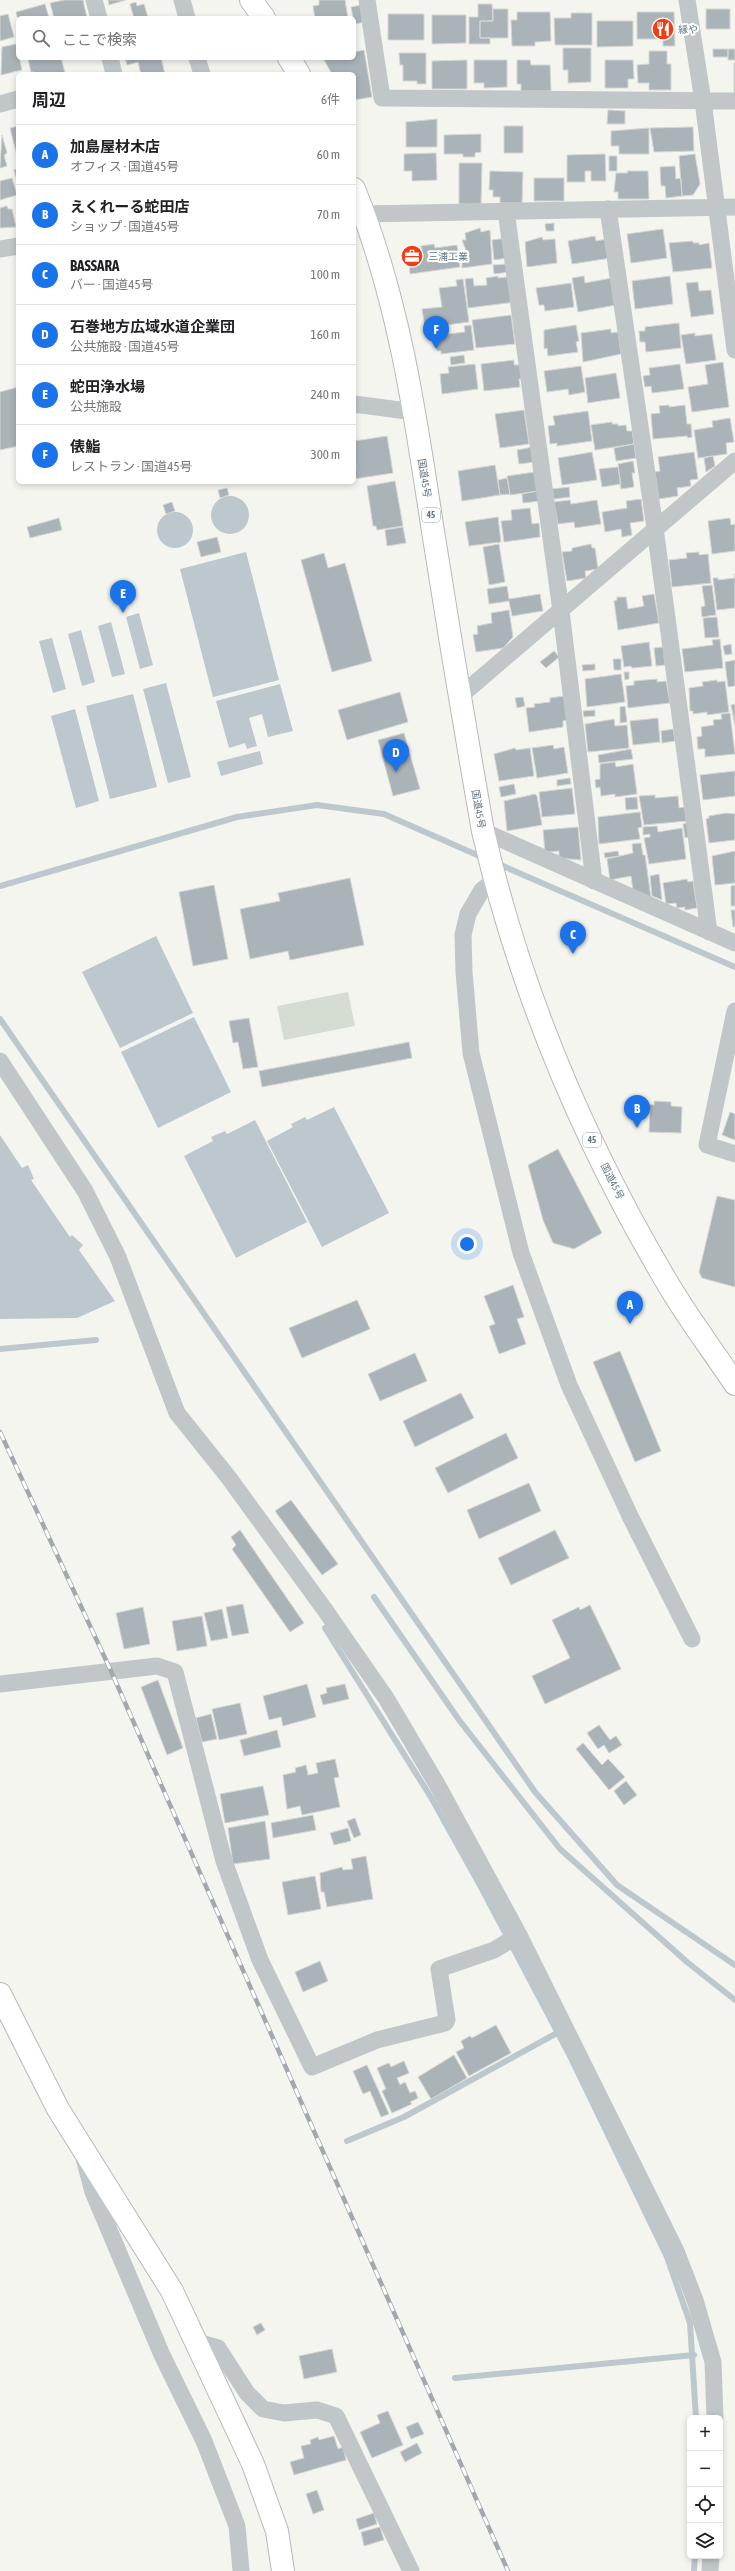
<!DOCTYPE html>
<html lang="ja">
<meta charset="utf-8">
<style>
body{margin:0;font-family:"Asap Condensed","Noto Sans JP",sans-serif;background:#f6f6f6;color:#202124}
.controls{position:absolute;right:12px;bottom:12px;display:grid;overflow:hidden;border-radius:6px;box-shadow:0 2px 6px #0003}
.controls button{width:36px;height:36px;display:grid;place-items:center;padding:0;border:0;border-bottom:1px solid #e0e0e0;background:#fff;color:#202124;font:20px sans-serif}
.you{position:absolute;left:467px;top:1244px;width:14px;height:14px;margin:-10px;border:3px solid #fff;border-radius:50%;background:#1a73e8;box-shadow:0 0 0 6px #1a73e833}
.badge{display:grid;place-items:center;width:26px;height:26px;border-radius:50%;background:#1a73e8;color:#fff;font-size:13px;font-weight:700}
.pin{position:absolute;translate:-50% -33px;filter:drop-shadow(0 1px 2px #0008)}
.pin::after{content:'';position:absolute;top:21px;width:14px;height:12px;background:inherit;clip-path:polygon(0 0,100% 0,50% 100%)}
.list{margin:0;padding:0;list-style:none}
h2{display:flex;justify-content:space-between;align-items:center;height:52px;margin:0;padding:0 16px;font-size:17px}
h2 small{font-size:13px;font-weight:400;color:#757577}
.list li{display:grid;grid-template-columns:26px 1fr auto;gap:12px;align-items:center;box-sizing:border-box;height:60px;padding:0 16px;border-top:1px solid #e0e0e0}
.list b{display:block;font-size:15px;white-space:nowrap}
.list p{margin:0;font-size:13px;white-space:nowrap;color:#757577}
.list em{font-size:13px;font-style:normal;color:#757577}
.icon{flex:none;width:22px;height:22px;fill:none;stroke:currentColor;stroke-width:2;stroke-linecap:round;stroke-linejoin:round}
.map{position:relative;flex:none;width:735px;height:2571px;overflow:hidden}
.search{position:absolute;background:#fff;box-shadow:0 2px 6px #0003;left:16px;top:16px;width:340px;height:44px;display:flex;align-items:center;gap:10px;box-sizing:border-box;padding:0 14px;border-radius:6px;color:#757577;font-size:15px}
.panel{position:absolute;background:#fff;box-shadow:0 2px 6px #0003;left:16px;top:72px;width:340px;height:412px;border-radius:6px}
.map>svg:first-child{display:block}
.green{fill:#d5dcd1}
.water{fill:#bcc8cd}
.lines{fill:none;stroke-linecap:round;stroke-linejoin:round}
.stream{stroke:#bcc8cd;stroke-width:6}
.building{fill:#aab3b8;stroke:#d6d6d3}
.secondary-casing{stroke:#b3b9bd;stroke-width:24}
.highway-casing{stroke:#b5b9bc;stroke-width:24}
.street{stroke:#c1c6c9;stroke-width:17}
.secondary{stroke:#fff;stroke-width:22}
.highway{stroke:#fff;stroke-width:22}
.rail-casing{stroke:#a1a9ae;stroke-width:4.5}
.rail{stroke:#fff;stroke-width:3;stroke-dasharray:9;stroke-linecap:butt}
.labels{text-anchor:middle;stroke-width:4;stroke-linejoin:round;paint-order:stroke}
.shield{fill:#fff;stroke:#909fa9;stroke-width:1}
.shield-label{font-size:9px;font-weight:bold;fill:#617684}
.poi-label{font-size:10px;fill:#617684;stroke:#fff;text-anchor:start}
.street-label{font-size:10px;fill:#617684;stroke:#fff}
</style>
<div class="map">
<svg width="735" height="2571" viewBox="0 0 735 2571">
<rect width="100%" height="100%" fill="#f5f5f0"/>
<path class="green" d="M348 992 355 1026 284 1040 277 1006Z"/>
<path class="water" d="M211 515a19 19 0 1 1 38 0a19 19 0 1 1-38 0Z
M157 530a18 18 0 1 1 36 0a18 18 0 1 1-36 0Z
M246 552 279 680 213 697 180 569Z
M139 613 153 665 140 669 126 617Z
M111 622 125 674 112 677 98 626Z
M81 630 95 682 82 686 68 634Z
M52 638 66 689 53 693 39 641Z
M166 683 191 777 168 783 143 689Z
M280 684 293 731 268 737 262 714 249 718 257 746 247 749 245 743 229 748 216 701Z
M133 694 157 787 110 799 86 706Z
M75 709 99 801 76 808 51 716Z
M260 751 263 764 221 776 217 762Z
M156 936 193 1013 120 1048 82 972Z
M194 1017 231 1092 158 1128 121 1052Z
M334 1107 389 1213 322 1247 267 1141 293 1127 291 1124 305 1117 307 1120Z
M255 1120 307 1222 236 1258 184 1156 213 1141 211 1137 225 1131 227 1134Z
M0 1135 22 1168 28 1165 34 1179 31 1180 70 1237 72 1235 83 1245 79 1250 115 1301 77 1318 0 1319Z"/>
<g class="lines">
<path class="stream" d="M496 863 735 967
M0 886 237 817 317 805 384 814 484 858
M0 1019 535 1792 617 1885 735 1965
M0 1349 96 1340
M374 1597 459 1720 560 1849 687 1962 735 2000
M325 1628 432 1799 482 1889 569 2054 667 2257 690 2323 696 2418
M347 2141 404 2117 557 2033
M455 2378 694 2355
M694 2571 695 2556"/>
</g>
<path class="building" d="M64 0H83L87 18H54L50 3Z
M108 0H126L109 5Z
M319 0H345L348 18H315L313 6 319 5Z
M136 2 137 6 144 4 148 18H134L130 4Z
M45 4 49 18 18 20 16 12Z
M478 4H492L493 21H480V38H490V44H469V17H478Z
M362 5 365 22 354 24 351 7Z
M493 9H508V38H480V21H493Z
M706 9H730V29H706Z
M517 12H550L551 41 535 42V46H512L511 20H517Z
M637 12H674L675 46H663V39H637Z
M571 13H592V45H555L554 18H571Z
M8 14 14 37 0 41V16Z
M388 14H424V40H388Z
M432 15H466V43L432 44Z
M597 21H633V46L597 47Z
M16 44 22 70 1 75 2 47Z
M563 48H591V82L568 83V70H563Z
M713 49H728V57H713Z
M728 49H735V60H728Z
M364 50 372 97 354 100V74H332L323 58H354V52Z
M649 51H667V64H671V90H649V83H638L637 65 649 64Z
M399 53H426V84H417V81H403V65H400Z
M28 58H61L65 73 34 74V72H31Z
M125 58H161L165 74H141L138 62 127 65Z
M467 60V89H432V61Z
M474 60H507V87L484 88V83H474Z
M517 60H530L531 65H550L551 91H521V84H517Z
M605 60H633L634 79H628V88H605Z
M734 63H735V92H734Z
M608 110 625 111V124H607Z
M437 119V147H406V122Z
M18 126V160L10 128Z
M504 126H523V153H504Z
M693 127 694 151 654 152 650 128Z
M649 128V154H619V146H611V131Z
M481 134V152L475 153V157H463V154H444V135Z
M2 135 7 153 4 155 7 166 0 168Z
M436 153 437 180 412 181V171H404V154Z
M605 154 606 181H591V171H585V182H567V155Z
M695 154 700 184 693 195 682 196 679 156Z
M609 156H617V171H609Z
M459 163H482L481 204H459Z
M675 166 676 179 681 178 682 196 666 198 665 186H661L660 167Z
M18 169V184L14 170Z
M490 171 523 172 522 203H500V197H493V190H489Z
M627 171H648L649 199H618V192H614L616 173H628Z
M12 178 17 195 0 200V181Z
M534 178H564V201H534Z
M7 206 8 209H12L16 227 0 228V208Z
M554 223V231H546L545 224Z
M480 228 481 232 490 230 492 264 462 268V254L467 253 462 240H466L465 233Z
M663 229 667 258 631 263 627 234Z
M595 236 596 241 608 239 611 258 572 264 568 241Z
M542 237 543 240 555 239 557 263 527 267 525 242Z
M506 238 508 258 494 260 492 240Z
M693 241V243H699V245L709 243 712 268 673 272 669 243Z
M434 244 435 248 457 245 460 267 410 274 409 263 416 261 415 250H422L421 246Z
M508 264 509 272 494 274 493 265Z
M498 276V278L508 277 515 302 468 308 465 279 473 278 474 286 487 285 486 278Z
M584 276 585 283 612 278 616 305 578 312 572 278Z
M670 276 673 304 635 309 632 281Z
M463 279 469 322 425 328 422 309 442 307 439 288 457 286 456 280Z
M698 282 699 291 711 290 714 314 691 317 686 283Z
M571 283 574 307 545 311 544 305H539L536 288Z
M511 315 515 344 476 348 472 320Z
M679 323 681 348 646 352 645 342H640L639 331H645V327Z
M471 325 474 350 441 354V351H437L435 339 440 338 439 335 465 332 464 326Z
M576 325 579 341 576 342 578 352 548 356 547 348 544 349V330Z
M611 329V333L618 332 621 354 583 362 581 333Z
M695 333V336L712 334 716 360 686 364 681 335Z
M464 355 465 363 451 365 450 357Z
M514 360V365H521L522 379H519L520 387 484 391 481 364Z
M723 362 729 407 692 412 688 387 708 384 705 365Z
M475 364 478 389 442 394 440 374 449 373 448 367Z
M680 364 684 389 652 393 651 386 645 387 643 376 650 375 649 368Z
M581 366 585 392 569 395 568 389 547 392 544 371Z
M616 373 620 398 588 403 585 378Z
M18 387V446L0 450V392Z
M669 405V407L685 405 687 424H691L692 437 688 438 687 436 653 439 651 414 660 413 659 406Z
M524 410 529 444 500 448 495 414Z
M588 411 592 441 557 446V443L550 444 548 426 555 425 553 416Z
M730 418 734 442 726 443 727 454 698 458 694 430 713 427 712 421Z
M612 422V424H618V426L626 425 627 431H632L634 444 595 450 591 425Z
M387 436 393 473 354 479V468H356L354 441Z
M634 444 636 458 616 461 614 448Z
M533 447 535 462 519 464 517 450Z
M592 452 597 480 562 485 558 458Z
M694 452 698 479 690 480 691 486 677 488 678 496 659 499 655 472 660 471 658 457Z
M713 456 715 466 706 472 704 458Z
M633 461 635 473H632L634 487 621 489 618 464Z
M495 465 500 495 462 501 458 471Z
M618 467 621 484 602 487 599 469Z
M535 472 538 491 510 495 507 476Z
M507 478 510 494 500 495 498 480Z
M395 481 403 526 377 530 376 526H373L367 486Z
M569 487 570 497 554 499 552 489Z
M227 488 229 495 220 498 218 490Z
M538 491 540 501 523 503 522 494Z
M641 499 644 521 630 523 632 535 622 537 621 529 605 532 602 512 627 508 626 501Z
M570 500 571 504 597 500 601 524 575 528 574 522 558 524 554 502Z
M172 502 175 511 166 514 163 505Z
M530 508 532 524 539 523 540 537 504 542 501 521 512 520 511 510Z
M498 517 501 542 469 546 465 522Z
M59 518 62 530 30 538 27 527Z
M730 518 731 525 735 524V551L712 554 708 521Z
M403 527 406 543 387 546 385 530Z
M217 537 221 552 201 557 197 542Z
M499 544 505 582 489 585 483 547Z
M591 544 592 548H595L598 569 585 571 586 578 567 581 562 552 572 551V548Z
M699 552V555L708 554 711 583 672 587 669 560 687 558 686 553Z
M324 553 328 568 345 563 372 661 332 672 301 560Z
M734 574H735V608L717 610 713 578H718V580L735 578Z
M712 585 716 615 702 617 701 607 705 606 702 586Z
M507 586 509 599 540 594 543 611 512 616 509 601 489 604 487 589Z
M654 594 659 623 618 630 614 601 617 600V597H626L628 609 644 606 642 596Z
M509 610 513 637 503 648 476 652 473 635 478 634 477 626 492 623 491 613Z
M717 617 719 637 705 638 703 618Z
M720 639 723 668 685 672 682 649 713 645 712 640Z
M649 642 652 666 632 668 631 666 624 667 621 646Z
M731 644 732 654 725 655 723 646Z
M663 647 665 665 656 666 654 648Z
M554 651 559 657 546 668 540 662Z
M613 659H621V670H614Z
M735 660V686L728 687 725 662Z
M595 664V670L583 671 582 665Z
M624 672H629V679L625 680Z
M621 674 625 702 587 707 585 679Z
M657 679V682L666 681 670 703 628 708 626 686 634 685V681Z
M717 680V682L725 681 729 712 707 715V712L693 714V711H690L689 688 703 686 702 682Z
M400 692 408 722 347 740 338 710Z
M564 696 567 720 563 721V727L529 732 526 708 535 707 534 704 550 702V698Z
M523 697 525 706 517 708 515 698Z
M735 704V726L731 705Z
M625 706 627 722 620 723V707Z
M595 710V716L584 717 583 711Z
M730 713 735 754 705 757V749H698L697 737 702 736 701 727 714 725 713 720 722 719 721 714Z
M658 718 660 742 633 745 630 721Z
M614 719 615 726 627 725 629 748 588 752 585 724Z
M673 729 675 741 662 743 661 731Z
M404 733 420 789 393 796 378 740Z
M553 745 554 749 564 747 568 773 537 778 532 748Z
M515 748 516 750 530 748 534 776 499 781 494 754Z
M631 749 633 759 599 763 598 755Z
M615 762 616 767 633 764 637 794 615 797V794L601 796 600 787 596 788 595 780 600 779V764Z
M735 771V796L703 800 700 775Z
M570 778 571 784 557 786V780Z
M514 784 516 794 501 797 499 787Z
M572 788 575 814 542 817 539 792Z
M535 794 537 796 542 825 507 831 504 801Z
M655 795V798L678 796 679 808 685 807 687 821 644 825 639 796Z
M637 797 638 809 626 810 625 798Z
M640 812 642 827 638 828 640 839 599 844 598 817Z
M726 813 735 814V840L709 843 706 819 709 818V816Z
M688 823 689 837 685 838 683 824Z
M657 826 658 832 682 828 686 859 649 864 644 838 650 837V834L643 835V827Z
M578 827 581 860 559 858V851L545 852 543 830Z
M641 843 643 855H645L651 898 633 890 631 876 610 880 607 859 633 853 632 844Z
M618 851 619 856 605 858 604 853Z
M735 851V883L715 885 712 856Z
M659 874 662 900 652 896 650 876Z
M350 878 364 945 290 960 288 951 250 959 240 909 280 901 278 893Z
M687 879 688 882 693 881 697 908 685 910V907L677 908 676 903 666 904 663 883Z
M214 885 228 959 193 966 179 892Z
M735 885V906H731V886Z
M731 910H735V927H733Z
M249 1018 258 1067 243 1069 238 1042 233 1043 229 1021Z
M409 1042 412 1058 262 1087 259 1071Z
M654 1101 671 1102V1106L682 1107 681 1133 649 1132 650 1109H645V1104L654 1105Z
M730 1112 735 1114V1140L722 1135Z
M558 1149 602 1233 574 1249 553 1243 543 1220 528 1165Z
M717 1196 735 1200V1287L702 1278 699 1272Z
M513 1285 524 1317 517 1319 526 1344 499 1354 489 1326 495 1324 484 1296Z
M357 1300 370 1329 302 1358 289 1328Z
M620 1351 661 1451 635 1462 593 1362Z
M415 1353 427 1381 380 1401 368 1374Z
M461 1393 474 1418 415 1447 403 1421Z
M506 1433 518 1458 448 1493 435 1468Z
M529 1483 541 1511 479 1539 467 1510Z
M291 1500 338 1564 322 1575 275 1511Z
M240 1530 304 1623 290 1632 232 1549 236 1545 231 1537Z
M555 1530 569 1558 511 1585 498 1558Z
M243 1604 249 1633 232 1636 226 1607Z
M590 1605 621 1669 545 1704 532 1676 570 1658 552 1620 579 1607 580 1610Z
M143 1607 150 1644 124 1649 116 1613Z
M222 1609 228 1638 211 1641 204 1613Z
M202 1616 207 1646 177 1651 172 1621Z
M158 1680 183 1748 167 1755 141 1687Z
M307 1684 316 1717 283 1726 281 1717 269 1720 263 1696Z
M345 1684 349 1699 323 1705 320 1695 327 1693 326 1688Z
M240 1703 247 1734 219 1740 212 1709Z
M211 1714 217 1739 202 1742 196 1718Z
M599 1725 610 1740 616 1736 622 1745 609 1753 604 1745 598 1749 587 1733Z
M277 1730 281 1747 244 1756 240 1740Z
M583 1743 602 1765 608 1759 625 1777 609 1790 576 1749Z
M335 1759 339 1777 334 1778 340 1807 302 1815 300 1806 287 1809 283 1775 296 1772 295 1768 306 1765 308 1775 318 1773 316 1763Z
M626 1781 637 1795 624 1805 614 1791Z
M263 1786 269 1815 225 1823 220 1794Z
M313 1815 316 1830 273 1838 271 1823Z
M355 1818 361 1835 354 1838 347 1821Z
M265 1821 270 1859 233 1864 228 1828Z
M348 1828 351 1841 334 1845 330 1833Z
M366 1856 373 1899 327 1907 324 1892H321L320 1873 342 1867 343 1870 353 1869 351 1859Z
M315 1876 321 1909 288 1915 282 1882Z
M320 1961 328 1981 303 1992 295 1972Z
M496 2025 511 2053 469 2076 456 2052 464 2048 461 2041 470 2036 472 2038Z
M454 2055 467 2078 431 2099 418 2077Z
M404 2061 409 2073 397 2078 400 2085 405 2082 410 2093 415 2091 418 2098 410 2102 412 2104 392 2113 382 2091 386 2089 377 2068 389 2063 391 2067Z
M367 2065 389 2114 381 2117 370 2091 363 2094 353 2071Z
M261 2323 265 2330 257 2335 253 2327Z
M332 2349 337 2372 304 2379 299 2356Z
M388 2411 403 2445 372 2458 360 2432 380 2423 377 2415Z
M418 2422 424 2434 411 2439 406 2427Z
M334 2436 338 2449 343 2447 346 2460 294 2475 290 2462 304 2458 301 2446 311 2444 310 2440 318 2437 319 2440Z
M417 2443 422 2453 405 2462 400 2452Z
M317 2490 324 2510 313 2514 306 2494Z
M374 2513 377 2524 359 2530 356 2519Z
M380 2527 384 2540 364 2546 361 2532Z"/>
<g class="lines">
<g class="secondary-casing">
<path id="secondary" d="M0 1994 58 2109 172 2291 253 2464 277 2531 283 2571"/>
</g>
<g class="highway-casing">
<path id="highway" d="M251 0 264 18
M289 58 299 74
M354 189C398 296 415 412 432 525 448 627 465 729 483 831 520 991 584 1143 668 1284 688 1318 713 1351 735 1384"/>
</g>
<path class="street" d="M94 0 99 18
M182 0 187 18
M367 0 382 98 735 101
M687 0 703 101 735 350
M110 58 114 74
M197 58 202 74
M0 104 18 99
M608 209 655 528 709 932
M506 211 561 611 594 881
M364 214 735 207
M0 249 18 246
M354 404 415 412
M459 697 735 461
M483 831 735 943
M494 881 482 890 468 914 463 935 464 972 471 1053 521 1253 569 1385 631 1518 692 1639
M735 1011 707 1145 735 1154
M0 1061 85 1191 118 1257 177 1413 229 1478 325 1610 386 1698 438 1786 519 1935 676 2251 695 2300 713 2362 715 2418
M0 1684 157 1666 175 1672 224 1861 260 1960 312 2067 377 2040 445 2023 447 2020 439 1969 494 1950 519 1935
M84 2158 93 2192 162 2355 204 2441 237 2526 241 2571
M194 2341 218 2348 247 2393 263 2409 284 2413 317 2410 336 2416 411 2571
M710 2571 711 2556"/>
<use href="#secondary" class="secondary"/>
<use href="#highway" class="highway"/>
<g class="rail-casing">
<path id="rail" d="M0 1432 111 1671 508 2571"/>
</g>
<use href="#rail" class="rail"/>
</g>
<defs>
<g id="restaurant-disc" transform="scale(1.15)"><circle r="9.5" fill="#f23d13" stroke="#fff"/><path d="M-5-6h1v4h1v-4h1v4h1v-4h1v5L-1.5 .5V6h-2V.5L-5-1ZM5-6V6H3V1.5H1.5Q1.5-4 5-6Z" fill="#fff"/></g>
<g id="office-disc" transform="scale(1.15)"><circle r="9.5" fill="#f23d13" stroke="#fff"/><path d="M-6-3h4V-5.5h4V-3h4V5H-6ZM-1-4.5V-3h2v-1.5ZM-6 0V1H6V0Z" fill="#fff"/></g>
</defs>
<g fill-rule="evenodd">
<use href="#restaurant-disc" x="663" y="29"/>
<use href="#office-disc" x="412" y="256"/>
</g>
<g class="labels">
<g class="shield">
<rect x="422" y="508" width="18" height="14" rx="3"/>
<rect x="583" y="1133" width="18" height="14" rx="3"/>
</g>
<g class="shield-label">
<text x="431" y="518">45</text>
<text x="592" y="1143">45</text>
</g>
<g class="poi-label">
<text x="678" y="33">縁や</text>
<text x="428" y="260">三浦工業</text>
</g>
<g class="street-label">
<text transform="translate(425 478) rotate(81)" y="4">国道45号</text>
<text transform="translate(479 809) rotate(80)" y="4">国道45号</text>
<text transform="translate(613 1181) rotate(63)" y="4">国道45号</text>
</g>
</g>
</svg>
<div class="controls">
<button>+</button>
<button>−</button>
<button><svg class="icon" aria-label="locate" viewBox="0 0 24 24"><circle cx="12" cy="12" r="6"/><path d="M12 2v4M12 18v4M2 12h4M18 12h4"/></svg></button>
<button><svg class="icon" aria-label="layers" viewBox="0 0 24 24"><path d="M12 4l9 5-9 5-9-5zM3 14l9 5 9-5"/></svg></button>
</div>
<div class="you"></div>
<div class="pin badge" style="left:630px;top:1324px">A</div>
<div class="pin badge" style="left:637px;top:1128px">B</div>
<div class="pin badge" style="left:573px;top:954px">C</div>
<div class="pin badge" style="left:396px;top:772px">D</div>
<div class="pin badge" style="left:123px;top:613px">E</div>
<div class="pin badge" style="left:436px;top:349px">F</div>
<div class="search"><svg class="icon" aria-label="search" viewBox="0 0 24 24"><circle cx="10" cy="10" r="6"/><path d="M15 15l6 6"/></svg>ここで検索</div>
<section class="panel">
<h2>周辺<small>6件</small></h2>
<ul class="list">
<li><span class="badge">A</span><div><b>加島屋材木店</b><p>オフィス · 国道45号</p></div><em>60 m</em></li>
<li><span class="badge">B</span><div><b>えくれーる蛇田店</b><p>ショップ · 国道45号</p></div><em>70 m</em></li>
<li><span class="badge">C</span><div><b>BASSARA</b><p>バー · 国道45号</p></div><em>100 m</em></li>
<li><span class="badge">D</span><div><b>石巻地方広域水道企業団</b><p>公共施設 · 国道45号</p></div><em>160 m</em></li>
<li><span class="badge">E</span><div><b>蛇田浄水場</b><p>公共施設</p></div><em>240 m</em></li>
<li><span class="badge">F</span><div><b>俵鮨</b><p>レストラン · 国道45号</p></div><em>300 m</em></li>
</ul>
</section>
</div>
